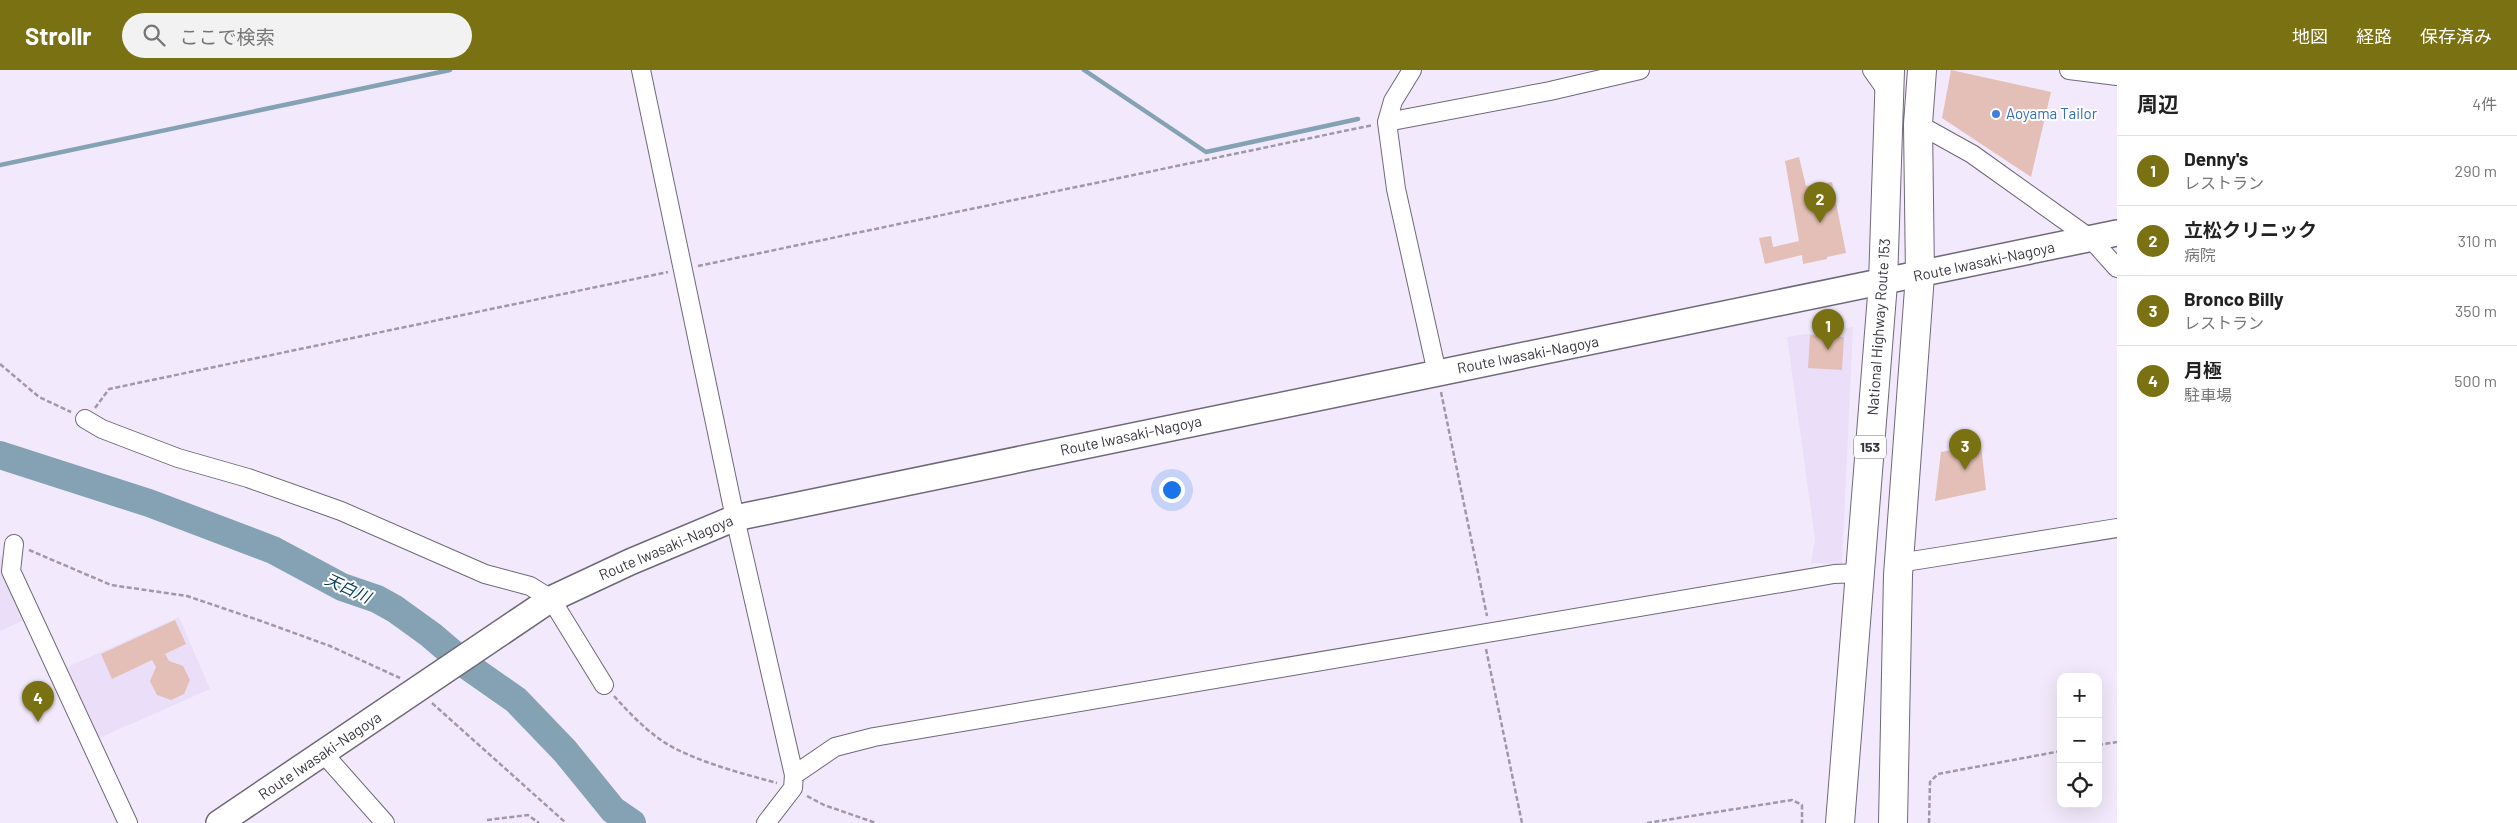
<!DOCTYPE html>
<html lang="ja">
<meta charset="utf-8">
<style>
body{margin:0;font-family:Barlow,"Noto Sans JP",sans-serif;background:#f2f2f2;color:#222}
.controls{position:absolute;right:15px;bottom:15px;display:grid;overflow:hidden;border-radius:10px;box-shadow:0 5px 20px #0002}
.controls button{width:45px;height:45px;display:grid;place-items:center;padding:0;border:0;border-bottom:1px solid #e0e0e0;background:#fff;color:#222;font:25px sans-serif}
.you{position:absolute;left:1171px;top:419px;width:18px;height:18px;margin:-12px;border:4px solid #fff;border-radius:50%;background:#1a73e8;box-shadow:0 0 0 8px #1a73e833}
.badge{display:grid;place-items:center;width:32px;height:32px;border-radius:50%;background:#7a7113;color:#fff;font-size:16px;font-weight:700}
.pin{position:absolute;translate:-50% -41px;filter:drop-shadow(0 1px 2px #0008)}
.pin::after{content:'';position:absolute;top:26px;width:18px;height:15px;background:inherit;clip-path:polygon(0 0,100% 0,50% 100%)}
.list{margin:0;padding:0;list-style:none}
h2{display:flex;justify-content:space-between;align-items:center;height:65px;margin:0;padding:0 20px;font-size:21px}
h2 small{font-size:16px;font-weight:400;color:#767676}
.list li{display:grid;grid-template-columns:32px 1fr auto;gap:15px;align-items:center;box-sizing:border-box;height:70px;padding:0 20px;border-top:1px solid #e0e0e0}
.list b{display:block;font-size:19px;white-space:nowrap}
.list p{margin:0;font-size:16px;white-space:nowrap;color:#767676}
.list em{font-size:16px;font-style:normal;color:#767676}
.icon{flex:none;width:28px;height:28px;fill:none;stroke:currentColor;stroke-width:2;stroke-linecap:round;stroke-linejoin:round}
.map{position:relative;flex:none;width:2117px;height:753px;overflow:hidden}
header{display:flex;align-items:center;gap:30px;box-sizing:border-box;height:70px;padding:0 25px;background:#7a7113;color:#fff}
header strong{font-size:24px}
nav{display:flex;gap:28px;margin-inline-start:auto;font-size:18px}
.search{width:350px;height:45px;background:#f2f2f2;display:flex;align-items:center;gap:12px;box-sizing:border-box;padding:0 18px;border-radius:28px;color:#767676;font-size:19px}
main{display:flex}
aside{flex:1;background:#fff}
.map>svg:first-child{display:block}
.built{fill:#eadef8}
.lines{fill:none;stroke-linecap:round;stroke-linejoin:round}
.stream{stroke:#85a2b5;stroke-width:4.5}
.river{stroke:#85a2b5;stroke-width:28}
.building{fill:#e3bfb7}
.street-casing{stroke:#6f6878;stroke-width:20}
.secondary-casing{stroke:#6f6878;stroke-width:28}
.highway-casing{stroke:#6f6878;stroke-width:30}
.path{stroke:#9f99a7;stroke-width:2.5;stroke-dasharray:5 2.5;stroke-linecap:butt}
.street{stroke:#fff;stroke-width:18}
.secondary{stroke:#fff;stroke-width:25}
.highway{stroke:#fff;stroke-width:28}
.shop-dot{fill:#3f7fe0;stroke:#fff;stroke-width:2}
.labels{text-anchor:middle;stroke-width:4;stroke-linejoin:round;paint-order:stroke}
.shield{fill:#fff;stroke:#747176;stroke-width:1}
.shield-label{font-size:14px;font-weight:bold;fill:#38343c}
.shop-label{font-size:15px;fill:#366cbe;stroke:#fff;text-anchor:start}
.street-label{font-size:15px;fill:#38343c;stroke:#fff}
.water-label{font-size:16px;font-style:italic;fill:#07405c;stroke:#fff}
</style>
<header>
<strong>Strollr</strong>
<div class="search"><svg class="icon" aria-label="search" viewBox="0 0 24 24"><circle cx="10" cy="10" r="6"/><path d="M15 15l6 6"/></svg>ここで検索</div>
<nav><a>地図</a><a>経路</a><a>保存済み</a></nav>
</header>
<main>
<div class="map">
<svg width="2117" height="753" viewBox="0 0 2117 753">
<rect width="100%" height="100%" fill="#f2eafc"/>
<path class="built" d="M1853 257 1842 494 1811 493 1815 469 1787 267Z
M0 485 29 548 0 561Z
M179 547 210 619 95 670 63 599Z"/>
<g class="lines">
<path class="stream" d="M1084 0 1206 82 1358 49
M0 95 450 0"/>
<path class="river" d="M0 385 149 433 273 480 342 517 377 529 395 539 431 565 466 595 516 630 565 681 613 740 632 753"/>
</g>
<path class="building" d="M1951 0 2051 22 2031 107 1942 48Z
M1799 87 1806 116 1832 112 1846 183 1827 187V189L1803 194 1802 185 1765 194 1759 168 1771 166 1773 177 1799 171 1785 91Z
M1810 265 1844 267 1842 300 1808 298Z
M1981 375 1986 420 1935 431 1941 382Z
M175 550 186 574 165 584 169 591 183 596 190 610 184 624 171 630 157 625 150 611 156 597 152 590 112 609 101 584Z"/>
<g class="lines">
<g class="street-casing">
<path id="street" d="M641 0 735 448 794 705 793 718 766 753
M1412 0 1393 31 1387 52 1396 119 1437 303
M1872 0 1889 24
M2069 0 2117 6
M1387 52 1550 21 1640 0
M1918 54 1972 84 2091 169 2117 198
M85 349 102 359 178 388 248 408 341 441 485 504 530 516 551 529 604 615
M14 474 11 501 128 753
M1899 493 2117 458
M323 683 385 753
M794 705 835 677 874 667 1834 504 1861 503"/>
</g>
<g class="secondary-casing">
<path id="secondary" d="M219 753 551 529 630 492 735 448 2117 163"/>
</g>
<g class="highway-casing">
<path id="highway" d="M1840 753 1883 213 1890 0
M1893 753 1898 505 1920 205 1918 54 1922 0"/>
</g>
<path class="path" d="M698 196 1373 55
M0 294 39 327 71 342
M1441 322 1487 546
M95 338 109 319 668 202
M29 480 111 515 187 526 261 551 330 576 400 608
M1486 579 1522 753
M614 626C632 646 653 668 678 680 709 695 744 704 777 713
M432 633 566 753
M2098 675 2117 672
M807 726 824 735 876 753
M487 750 528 745 539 753
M1647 753 1792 730 1802 735V753
M1929 753 1930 712 1938 704 2061 681"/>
<use href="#street" class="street"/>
<use href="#secondary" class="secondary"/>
<use href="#highway" class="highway"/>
</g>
<circle class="shop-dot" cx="1996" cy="44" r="5"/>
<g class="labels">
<rect class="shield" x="1854" y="365.5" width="32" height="23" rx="4"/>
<g class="shield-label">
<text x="1870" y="382">153</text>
</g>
<g class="shop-label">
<text x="2006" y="49">Aoyama Tailor</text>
</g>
<g class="street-label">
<text transform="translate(1984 192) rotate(-12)" y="5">Route Iwasaki-Nagoya</text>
<text transform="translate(1879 257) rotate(-86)" y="5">National Highway Route 153</text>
<text transform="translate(1528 285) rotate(-11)" y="5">Route Iwasaki-Nagoya</text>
<text transform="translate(1131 366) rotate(-12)" y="5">Route Iwasaki-Nagoya</text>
<text transform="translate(666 478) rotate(-23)" y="5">Route Iwasaki-Nagoya</text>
<text transform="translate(320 686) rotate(-34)" y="5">Route Iwasaki-Nagoya</text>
</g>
<g class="water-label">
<text transform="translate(348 518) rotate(25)" y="6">天白川</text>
</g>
</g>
</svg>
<div class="controls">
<button>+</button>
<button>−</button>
<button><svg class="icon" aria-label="locate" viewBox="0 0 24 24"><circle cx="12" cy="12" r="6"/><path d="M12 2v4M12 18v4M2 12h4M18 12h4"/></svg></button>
</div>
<div class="you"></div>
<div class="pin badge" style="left:1828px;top:280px">1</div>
<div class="pin badge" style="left:1820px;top:153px">2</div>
<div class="pin badge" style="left:1965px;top:400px">3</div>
<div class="pin badge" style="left:38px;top:652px">4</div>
</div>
<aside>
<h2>周辺<small>4件</small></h2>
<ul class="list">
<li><span class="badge">1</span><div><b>Denny's</b><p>レストラン</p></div><em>290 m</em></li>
<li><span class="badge">2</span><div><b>立松クリニック</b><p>病院</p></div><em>310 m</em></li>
<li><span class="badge">3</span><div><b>Bronco Billy</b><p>レストラン</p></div><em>350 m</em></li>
<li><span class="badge">4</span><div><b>月極</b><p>駐車場</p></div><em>500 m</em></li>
</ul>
</aside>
</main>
